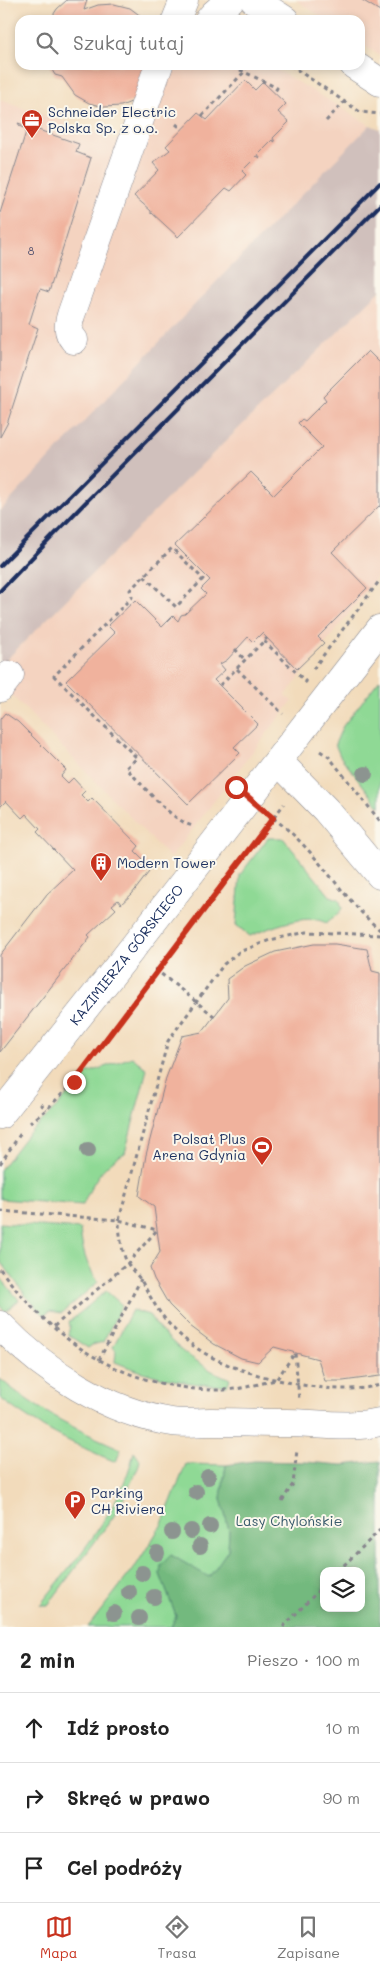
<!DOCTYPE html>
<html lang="pl">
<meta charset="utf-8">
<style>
body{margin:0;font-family:Mali,sans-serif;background:#f6f6f6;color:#222}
.controls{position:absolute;right:15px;bottom:15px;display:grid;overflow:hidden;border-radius:10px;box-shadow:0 2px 8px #0003}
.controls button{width:45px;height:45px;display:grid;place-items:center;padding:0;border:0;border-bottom:1px solid #e0e0e0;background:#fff;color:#222;font:25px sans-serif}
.stop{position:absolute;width:15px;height:15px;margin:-11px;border:4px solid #c8321e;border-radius:50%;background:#fff}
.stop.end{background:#c8321e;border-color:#fff;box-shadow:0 1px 5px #0008}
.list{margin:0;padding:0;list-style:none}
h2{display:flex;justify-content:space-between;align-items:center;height:65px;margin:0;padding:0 20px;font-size:21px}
h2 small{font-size:16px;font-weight:400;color:#767676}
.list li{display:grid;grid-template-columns:32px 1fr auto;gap:15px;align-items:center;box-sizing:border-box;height:70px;padding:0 20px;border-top:1px solid #e0e0e0}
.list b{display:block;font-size:19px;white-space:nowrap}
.list em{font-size:16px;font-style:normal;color:#767676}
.icon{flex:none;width:28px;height:28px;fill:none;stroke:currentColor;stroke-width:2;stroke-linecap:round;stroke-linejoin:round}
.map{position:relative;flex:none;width:380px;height:1627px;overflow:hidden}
.search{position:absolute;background:#fff;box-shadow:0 2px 8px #0003;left:15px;right:15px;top:15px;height:55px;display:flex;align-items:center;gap:12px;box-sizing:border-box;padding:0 18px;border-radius:15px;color:#767676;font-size:19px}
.sheet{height:275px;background:#fff}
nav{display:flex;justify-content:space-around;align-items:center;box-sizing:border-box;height:70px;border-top:1px solid #e0e0e0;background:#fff;font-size:14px;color:#767676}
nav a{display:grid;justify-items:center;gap:2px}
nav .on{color:#c8321e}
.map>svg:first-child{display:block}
.built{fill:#f4d3c0}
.industrial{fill:#d0c0bc}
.green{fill:#8fd995;stroke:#55847a}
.forest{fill:#73b97e;stroke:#47746e;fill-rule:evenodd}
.building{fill:#f0b29d}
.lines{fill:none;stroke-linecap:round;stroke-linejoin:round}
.minor-casing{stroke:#86858c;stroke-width:29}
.path{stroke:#86858c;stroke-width:3;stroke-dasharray:4 4;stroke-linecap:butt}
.minor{stroke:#fff;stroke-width:28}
.rail{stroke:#1b2f5e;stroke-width:4}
.tree{fill:#8c9490}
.route{stroke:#c8321e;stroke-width:6}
.labels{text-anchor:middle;stroke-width:4;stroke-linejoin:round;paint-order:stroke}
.number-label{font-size:11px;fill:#50506e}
.poi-label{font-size:14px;fill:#1b2f5e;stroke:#fbf7ec;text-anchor:start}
.street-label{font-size:14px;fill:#1b2f5e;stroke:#fbf7ec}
.park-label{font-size:14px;fill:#385a6c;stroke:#fbf7ec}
</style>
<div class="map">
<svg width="380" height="1627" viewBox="0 0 380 1627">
<rect width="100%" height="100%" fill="#fbf7ec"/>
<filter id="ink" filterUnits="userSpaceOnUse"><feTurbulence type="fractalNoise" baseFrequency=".02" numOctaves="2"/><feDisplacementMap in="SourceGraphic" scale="10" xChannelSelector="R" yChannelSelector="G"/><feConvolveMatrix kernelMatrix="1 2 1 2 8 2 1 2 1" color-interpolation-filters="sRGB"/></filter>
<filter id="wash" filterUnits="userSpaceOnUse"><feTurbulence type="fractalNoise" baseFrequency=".0096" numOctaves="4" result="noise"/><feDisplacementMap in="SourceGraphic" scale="20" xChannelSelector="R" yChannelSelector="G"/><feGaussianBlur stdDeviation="1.12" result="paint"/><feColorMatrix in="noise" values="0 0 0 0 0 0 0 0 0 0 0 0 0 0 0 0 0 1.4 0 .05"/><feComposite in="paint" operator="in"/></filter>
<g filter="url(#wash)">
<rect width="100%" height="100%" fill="#f2dbbb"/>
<path class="built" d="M296 0H380V56L360 43V20H326Z
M168 65H269L370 125 0 511V100L118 141Z
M378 292 380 294V573L285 696 292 701 170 858 0 683V666L189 477Z"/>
<path class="industrial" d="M370 125 380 129V291L189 477 0 666V511L216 282Z"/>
<path class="green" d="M380 679V807L340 756 335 744 343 726Z
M268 838H283L330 896 339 899 342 908 339 913 326 923C307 912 269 928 250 936L236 925 240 875Z
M132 1057 147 1069 125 1153C103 1164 92 1183 83 1205L0 1199V1170L27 1135 58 1106 85 1074Z
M0 1223 80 1229C82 1249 86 1265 98 1282L62 1313 50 1311 44 1315 26 1296 0 1260Z
M0 1277 19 1300 5 1312 0 1306Z
M106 1291 122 1305 103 1342 92 1345 88 1348 68 1335 70 1326 69 1322Z
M132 1310 149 1315 159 1329 183 1352 212 1371 230 1379 227 1386C187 1385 152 1377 115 1362L116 1351 113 1347Z
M0 1379C40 1412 73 1428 121 1449L116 1462C75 1445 35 1426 0 1398Z
M134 1452 140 1460 138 1468 117 1512 48 1605H40C76 1559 121 1510 134 1452Z
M186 1464 226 1465 221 1498 229 1530 228 1550 209 1578 171 1555 160 1574 176 1616 171 1627H88L137 1564 162 1524Z"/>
<path class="forest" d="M254 1461 306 1462 342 1465 380 1461V1627H171L176 1616 160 1574 161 1565 171 1555 209 1577 228 1550 229 1530 221 1498 226 1465ZM324 1571H361V1608H324Z"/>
<g id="blocks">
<path class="building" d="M67 0H87L84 10 98 5 114 4 130 8 146 20H50L57 9Z
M362 0H380V11Z
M49 65H160L136 100 121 106 104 107 89 103 75 95 62 77 55 75Z
M245 80 255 90 263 82 286 104 278 112 289 122 273 138 275 142 272 140 258 154 260 158 257 156 242 171 246 175 231 191 226 188 178 237 152 213 151 214V211L134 196 159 170 153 163 170 150 166 146 198 113 207 120Z
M18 123 79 144 76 152 91 158 49 292 40 289 29 324 38 328 7 424 0 437V213L27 129 20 126Z
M368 351 380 363V507L379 506 332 552 367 588 318 637 324 643 297 669 262 633 253 642 248 637 227 660 220 664 225 670 214 680 258 724 234 747 240 753 188 804 66 681 115 633 108 626 135 600 162 627 173 616 178 621 181 615 185 614 206 594 201 589 210 580 175 545 251 472 274 495 322 447 298 423 302 419 305 421 326 400 323 396Z
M5 713 18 722 66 770 61 776 68 783 73 778 85 791 81 795 88 802 92 798 139 846 135 851 152 868 132 894 121 904 118 900 112 905 116 909 88 935 90 937 0 1052V955L47 894 73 870 37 832 40 829 26 814 22 818 6 801 0 807V719Z
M314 944H335L367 949 372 971 380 973V1376L343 1381H325L318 1359 274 1347 258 1362 241 1358 214 1344 190 1326 169 1305 154 1279 150 1268 160 1252 154 1207 139 1196 146 1155 166 1078 182 1036 202 1032 228 998 227 979 245 966 275 952Z"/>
</g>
</g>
<g filter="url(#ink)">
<use href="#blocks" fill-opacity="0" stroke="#86858c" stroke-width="1"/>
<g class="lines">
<g class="minor-casing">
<g id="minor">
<path d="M254 0 285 20"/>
<path d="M176 20 184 0"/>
<path d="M209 20 214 14 230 0"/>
<path d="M354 65 380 82"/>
<path d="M74 340C67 332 68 325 71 315L159 65"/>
<path d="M0 688 10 675"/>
<path d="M278 761 326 810 380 875"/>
<path id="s1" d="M0 1115 124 959 380 629"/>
<path d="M0 1325C44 1371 107 1412 172 1422 184 1424 198 1422 210 1422 235 1422 260 1423 286 1423 317 1423 349 1429 380 1422"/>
</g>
</g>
<path class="path" d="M234 65 236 68 277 88 274 93
M290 65 360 112 380 114
M202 116 244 72 248 65
M326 121 344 102
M176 124 182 129
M144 576 176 607 203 579 172 548 130 590 132 597 54 676 137 758 126 768C142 784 173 823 194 826
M264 641 307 683
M235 649 245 660
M237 669 283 714
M313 669 380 580
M220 685 267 638
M320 751 329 757 380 821
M273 818C316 849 340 896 380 930
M380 935 307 932 270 940 239 952 224 964 168 1041 119 1220C119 1231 122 1255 128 1264 132 1271 138 1275 142 1282 147 1291 152 1300 157 1308 190 1358 242 1373 297 1384 324 1389 353 1392 380 1385
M155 969 214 1016
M40 1104 47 1109
M30 1123 47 1109 74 1082 284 804
M0 1164 21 1133
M0 1211 119 1220 157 1230 127 1264 52 1328
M0 1269C46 1331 104 1376 181 1387 199 1390 217 1391 235 1389 249 1387 262 1383 276 1380L295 1353 299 1399
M99 1360 141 1279
M282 1501 293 1484 297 1450
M338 1571 380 1530
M283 1627 324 1585"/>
<use href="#minor" class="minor"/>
<path class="rail" d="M0 566 380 183
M0 591 79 509 380 205"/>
</g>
<g class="tree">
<circle cx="365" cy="774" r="8"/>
<circle cx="88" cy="1150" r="8"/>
<circle cx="208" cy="1477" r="8"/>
<circle cx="196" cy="1492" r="8"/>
<circle cx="210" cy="1526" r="8"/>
<circle cx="191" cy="1531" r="8"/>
<circle cx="172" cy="1532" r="8"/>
<circle cx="200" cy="1546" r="8"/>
<circle cx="157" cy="1553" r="8"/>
<circle cx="142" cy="1573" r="8"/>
<circle cx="129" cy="1592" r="8"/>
<circle cx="154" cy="1597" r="8"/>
<circle cx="114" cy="1613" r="8"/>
<circle cx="139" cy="1618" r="8"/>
</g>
</g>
<g class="lines" filter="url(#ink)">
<path class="route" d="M74 1082 273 818 236 787"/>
</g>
<defs>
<g id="office-pin" transform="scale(1.125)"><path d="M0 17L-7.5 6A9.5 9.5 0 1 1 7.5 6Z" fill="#c8321e" stroke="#fbf7ec"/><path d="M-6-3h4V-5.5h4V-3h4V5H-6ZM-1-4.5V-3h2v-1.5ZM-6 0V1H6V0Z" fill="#fff"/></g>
<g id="building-pin" transform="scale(1.125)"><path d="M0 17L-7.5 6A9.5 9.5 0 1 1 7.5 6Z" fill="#c8321e" stroke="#fbf7ec"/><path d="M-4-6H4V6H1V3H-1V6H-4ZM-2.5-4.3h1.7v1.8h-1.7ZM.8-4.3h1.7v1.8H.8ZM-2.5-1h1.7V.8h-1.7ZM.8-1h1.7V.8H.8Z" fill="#fff"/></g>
<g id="stadium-pin" transform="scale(1.125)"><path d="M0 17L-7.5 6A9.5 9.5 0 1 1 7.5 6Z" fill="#c8321e" stroke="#fbf7ec"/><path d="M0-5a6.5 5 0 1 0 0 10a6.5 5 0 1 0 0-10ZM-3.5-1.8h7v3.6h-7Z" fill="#fff"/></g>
<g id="parking-pin" transform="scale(1.125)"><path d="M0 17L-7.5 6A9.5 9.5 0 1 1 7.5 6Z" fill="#c8321e" stroke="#fbf7ec"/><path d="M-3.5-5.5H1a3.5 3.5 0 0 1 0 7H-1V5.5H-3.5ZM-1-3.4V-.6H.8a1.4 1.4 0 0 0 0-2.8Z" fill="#fff"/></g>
</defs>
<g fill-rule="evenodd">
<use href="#office-pin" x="32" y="120"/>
<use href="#building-pin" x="101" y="863"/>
<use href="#stadium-pin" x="262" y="1147"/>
<use href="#parking-pin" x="75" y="1501"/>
</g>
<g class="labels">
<g class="number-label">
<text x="31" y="255">8</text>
</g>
<g class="poi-label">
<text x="48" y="117">Schneider Electric<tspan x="48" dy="16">Polska Sp. z o.o.</tspan></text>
<text x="117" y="868">Modern Tower</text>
<text x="246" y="1144" text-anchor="end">Polsat Plus<tspan x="246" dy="16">Arena Gdynia</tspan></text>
<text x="91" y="1498">Parking<tspan x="91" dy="16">CH Riviera</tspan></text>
</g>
<g class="street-label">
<text dy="5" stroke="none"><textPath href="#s1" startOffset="204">KAZIMIERZA GÓRSKIEGO</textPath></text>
</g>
<g class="park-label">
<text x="289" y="1526">Lasy Chylońskie</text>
</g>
</g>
</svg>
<div class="controls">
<button><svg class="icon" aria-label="layers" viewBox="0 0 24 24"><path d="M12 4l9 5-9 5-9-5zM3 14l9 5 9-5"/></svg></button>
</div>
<div class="stop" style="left:236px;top:787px"></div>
<div class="stop end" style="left:74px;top:1082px"></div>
<div class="search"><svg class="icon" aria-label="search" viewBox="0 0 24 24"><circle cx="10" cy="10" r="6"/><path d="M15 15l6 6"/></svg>Szukaj tutaj</div>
</div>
<section class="sheet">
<h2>2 min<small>Pieszo · 100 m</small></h2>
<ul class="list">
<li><svg class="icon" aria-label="ahead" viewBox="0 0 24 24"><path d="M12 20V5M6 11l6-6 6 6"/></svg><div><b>Idź prosto</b></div><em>10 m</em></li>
<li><svg class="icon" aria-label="right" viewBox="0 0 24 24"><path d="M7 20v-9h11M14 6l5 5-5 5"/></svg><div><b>Skręć w prawo</b></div><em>90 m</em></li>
<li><svg class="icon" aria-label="arrive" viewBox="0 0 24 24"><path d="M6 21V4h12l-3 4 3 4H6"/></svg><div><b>Cel podróży</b></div></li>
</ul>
</section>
<nav>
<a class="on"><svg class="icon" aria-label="map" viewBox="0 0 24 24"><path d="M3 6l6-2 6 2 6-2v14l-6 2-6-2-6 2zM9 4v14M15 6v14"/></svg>Mapa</a>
<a><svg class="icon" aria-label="directions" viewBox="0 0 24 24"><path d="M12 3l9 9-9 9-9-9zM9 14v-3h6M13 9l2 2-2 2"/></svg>Trasa</a>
<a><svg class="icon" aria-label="saved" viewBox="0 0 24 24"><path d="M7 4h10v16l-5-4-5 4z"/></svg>Zapisane</a>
</nav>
